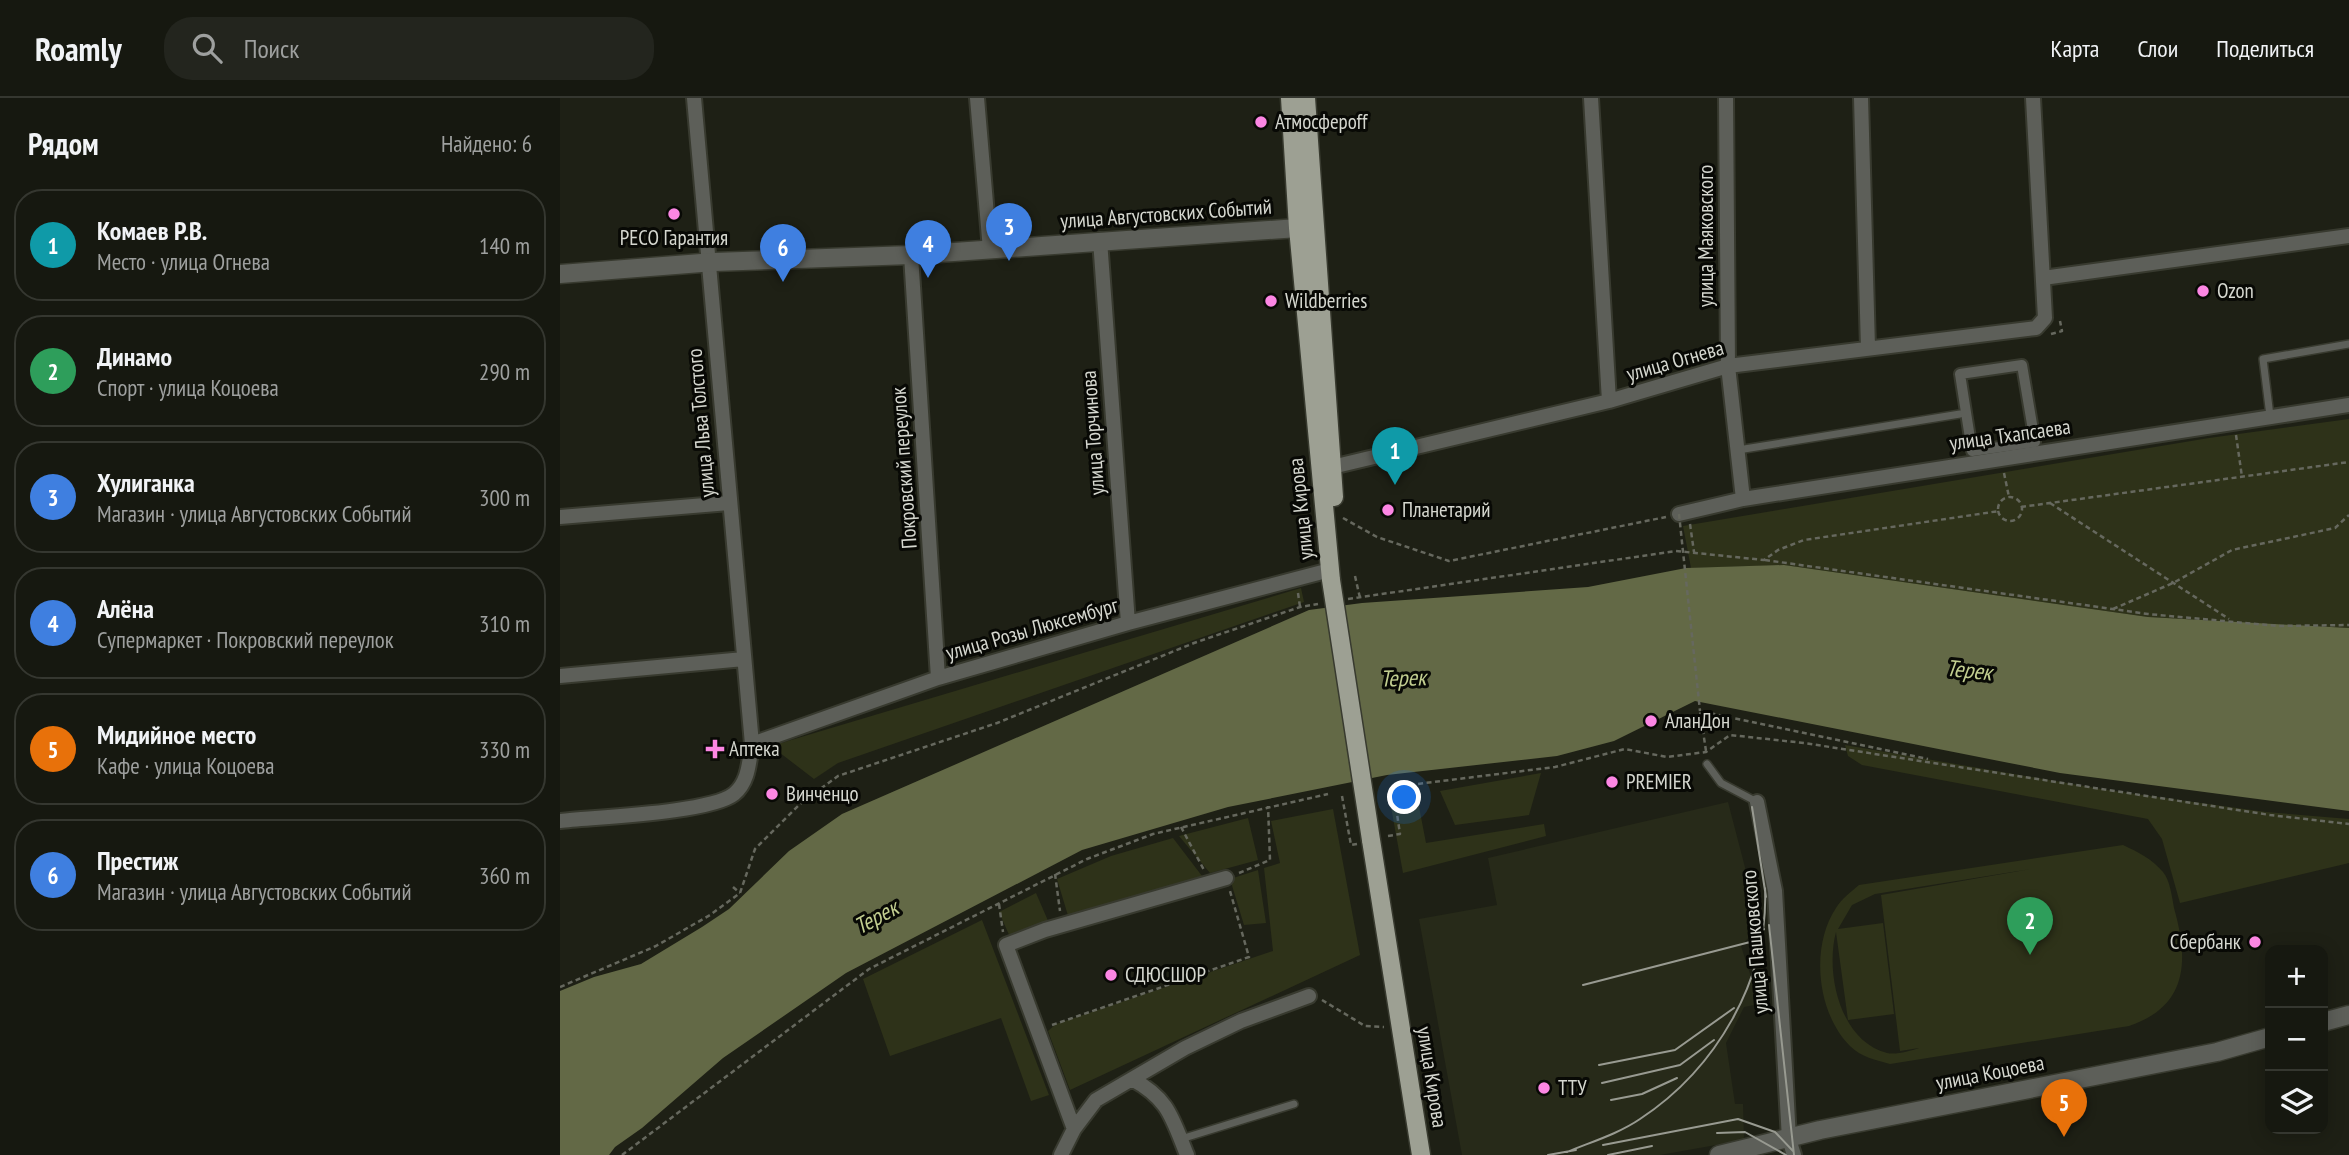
<!DOCTYPE html>
<html lang="ru">
<meta charset="utf-8">
<style>
body{margin:0;font-family:"PT Sans Narrow",sans-serif;background:#23251e;color:#f1f3f6}
.controls{position:absolute;right:21px;bottom:21px;display:grid;overflow:hidden;border-radius:14px;box-shadow:0 4px 18px #0003}
.controls button{width:63px;height:63px;display:grid;place-items:center;padding:0;border:0;border-bottom:2px solid #353730;background:#161810;color:#f1f3f6;font:35px sans-serif}
.you{position:absolute;left:845px;top:700px;width:24px;height:24px;margin:-18px;border:5px solid #fff;border-radius:50%;background:#1a73e8;box-shadow:0 0 0 10px #1a73e833}
.badge{display:grid;place-items:center;width:46px;height:46px;border-radius:50%;background:#db2777;color:#fff;font-size:23px;font-weight:700}
.pin{position:absolute;translate:-50% -58px;filter:drop-shadow(0 2px 4px #0008)}
.pin::after{content:'';position:absolute;top:37px;width:24px;height:21px;background:inherit;clip-path:polygon(0 0,100% 0,50% 100%)}
.list{margin:0;padding:0;list-style:none}
h2{display:flex;justify-content:space-between;align-items:center;height:91px;margin:0;padding:0 28px;font-size:30px}
h2 small{font-size:23px;font-weight:400;color:#9ea09f}
.list li{display:grid;grid-template-columns:46px 1fr auto;gap:21px;align-items:center;box-sizing:border-box;height:112px;margin:0 14px 14px;padding:0 14px;border:2px solid #353730;border-radius:28px}
.list b{display:block;font-size:26px;white-space:nowrap}
.list p{margin:0;font-size:23px;white-space:nowrap;color:#9ea09f}
.list em{font-size:23px;font-style:normal;color:#9ea09f}
.icon{flex:none;width:38px;height:38px;fill:none;stroke:currentColor;stroke-width:2;stroke-linecap:round;stroke-linejoin:round}
.map{position:relative;flex:none;width:1789px;height:1057px;overflow:hidden}
header{display:flex;align-items:center;gap:42px;box-sizing:border-box;height:98px;padding:0 35px;background:#161810;border-bottom:2px solid #353730}
header strong{font-size:33px}
nav{display:flex;gap:38px;margin-inline-start:auto;font-size:24px}
.search{width:490px;height:63px;background:#23251e;display:flex;align-items:center;gap:18px;box-sizing:border-box;padding:0 24px;border-radius:28px;color:#9ea09f;font-size:26px}
main{display:flex}
aside{flex:1;background:#161810}
.map>svg:first-child{display:block}
.built{fill:#272a19}
.green{fill:#2e3219;fill-rule:evenodd}
.water{fill:#636946}
.lines{fill:none;stroke-linecap:round;stroke-linejoin:round}
.service-casing{stroke:#383a2f;stroke-width:10}
.pedestrian-casing{stroke:#383a2f;stroke-width:14}
.minor-casing{stroke:#383a2f;stroke-width:18}
.tertiary-casing{stroke:#383a2f;stroke-width:21}
.primary-casing{stroke:#383a2f;stroke-width:21}
.path{stroke:#66685e;stroke-width:2.5;stroke-dasharray:5 3.5;stroke-linecap:butt}
.service{stroke:#5d5f59;stroke-width:7}
.pedestrian{stroke:#5d5f59;stroke-width:10}
.minor{stroke:#5d5f59;stroke-width:14}
.tertiary{stroke:#5d5f59;stroke-width:18}
.primary{stroke:#9da093;stroke-width:18}
.tram{stroke:#989a91;stroke-width:2}
.primary-bridge-casing{stroke:#383a2f;stroke-width:21;stroke-linecap:butt}
.path-bridge{stroke:#66685e;stroke-width:2.5;stroke-dasharray:5 3.5;stroke-linecap:butt}
.primary-bridge{stroke:#9da093;stroke-width:18}
.poi-dot{fill:#fc86e3;stroke:#080905;stroke-width:2.5}
.labels{text-anchor:middle;stroke-width:6;stroke-linejoin:round;paint-order:stroke}
.poi-label{font-size:21px;fill:#d5d7cf;stroke:#080905;text-anchor:start}
.street-label{font-size:21px;fill:#d5d7cf;stroke:#080905}
.water-label{font-size:23px;font-style:italic;fill:#c2ce90;stroke:#080905}
</style>
<header>
<strong>Roamly</strong>
<div class="search"><svg class="icon" aria-label="search" viewBox="0 0 24 24"><circle cx="10" cy="10" r="6"/><path d="M15 15l6 6"/></svg>Поиск</div>
<nav><a>Карта</a><a>Слои</a><a>Поделиться</a></nav>
</header>
<main>
<aside>
<h2>Рядом<small>Найдено: 6</small></h2>
<ul class="list">
<li><span class="badge" style="background:#0f9aa8">1</span><div><b>Комаев Р.В.</b><p>Место · улица Огнева</p></div><em>140 m</em></li>
<li><span class="badge" style="background:#2e9e5b">2</span><div><b>Динамо</b><p>Спорт · улица Коцоева</p></div><em>290 m</em></li>
<li><span class="badge" style="background:#3f7fe0">3</span><div><b>Хулиганка</b><p>Магазин · улица Августовских Событий</p></div><em>300 m</em></li>
<li><span class="badge" style="background:#3f7fe0">4</span><div><b>Алёна</b><p>Супермаркет · Покровский переулок</p></div><em>310 m</em></li>
<li><span class="badge" style="background:#e8710a">5</span><div><b>Мидийное место</b><p>Кафе · улица Коцоева</p></div><em>330 m</em></li>
<li><span class="badge" style="background:#3f7fe0">6</span><div><b>Престиж</b><p>Магазин · улица Августовских Событий</p></div><em>360 m</em></li>
</ul>
</aside>
<div class="map">
<svg width="1789" height="1057" viewBox="0 0 1789 1057">
<rect width="100%" height="100%" fill="#1e2015"/>
<path class="built" d="M1168 704 1200 827 1181 848 1191 879 1206 880 1210 904 1184 909 1166 945 1175 1006H1183L1184 1042 1100 1057H902L859 821 937 807 928 760Z"/>
<path class="green" d="M1789 321V530L1588 519 1224 467 1131 470 1123 428 1649 340Z
M741 490 744 504 278 665 254 681 211 648Z
M1285 647 1547 692 1706 714 1789 721V765L1620 805 1602 741 1588 721 1302 667 1288 658Z
M981 675 969 717 895 727 880 693Z
M856 693 866 745 984 726 986 738 843 775 829 698Z
M773 711 800 857 510 992 488 933 496 926 713 853 704 770 720 765 711 723Z
M688 720 698 762 650 775 619 738Z
M613 740 642 778 509 821 497 781 551 758Z
M1563 747C1578 754 1592 761 1603 774 1610 782 1612 799 1614 810 1629 863 1628 908 1569 928L1330 966C1316 962 1301 959 1290 948 1257 915 1250 849 1276 810 1282 800 1291 794 1299 787ZM1471 771 1321 797 1340 953 1359 950C1350 953 1336 957 1327 955 1280 943 1265 875 1276 834L1288 922 1334 916 1323 825 1278 831 1292 807 1315 796Z
M698 772 706 825 684 827 670 781Z
M476 795 489 825 450 839 439 814Z
M422 822 489 997 471 1003 441 920 330 958 303 881Z"/>
<path class="water" d="M1224 467 1588 519 1789 530V713L1500 675 1135 603 1054 643 997 658 827 677 668 709 522 752 286 875 163 960 82 1030 55 1049 49 1057H0V893L34 879 81 866 142 829 169 811 229 753 282 716 749 512 802 505 1028 489 1126 470Z"/>
<g class="lines">
<g class="service-casing">
<path id="service" d="M1710 318 1703 261 1789 246
M1178 352 1400 316
M1147 666 1161 685 1197 704
M621 1041 734 1006"/>
</g>
<g class="pedestrian-casing">
<path id="pedestrian" d="M1462 267 1475 344 1412 353 1400 276Z"/>
</g>
<g class="minor-casing">
<path id="minor" d="M417 0 430 152
M1031 0 1049 303
M1166 0 1168 268 1183 401
M1301 0 1308 250
M540 142 568 525
M351 157 378 580
M1483 180 1789 138
M772 369 1049 303 1168 268 1476 230 1485 220 1473 0
M1119 416 1183 401 1789 307
M0 419 169 405
M0 578 184 561
M192 646 378 580 568 525 770 472
M1197 704 1215 793 1229 1041 1234 1057
M0 723C36 719 150 715 174 696 189 684 189 663 192 646L134 0
M572 981C609 1001 612 1020 627 1057
M514 1031 446 847 485 832 666 780
M501 1057 514 1031 536 1002 625 950 681 923 749 898"/>
</g>
<g class="tertiary-casing">
<path id="tertiary" d="M0 176 154 164 351 157 738 130
M1763 924 1789 917
M1159 1057 1260 1032 1657 954 1710 939"/>
</g>
<g class="primary-casing">
<path id="primary" d="M730 0 738 130 771 482
M746 0 774 399
M811 742 861 1057"/>
</g>
<path class="path" d="M1491 236 1502 233 1500 223
M1676 337 1682 379
M1444 375 1449 399
M1438 411a12 12 0 1 1 24 0a12 12 0 1 1-24 0Z
M1490 405 1669 521
M1461 409 1789 364
M783 420 817 439 889 463 1106 419
M1130 426 1134 454
M1205 462 1588 516 1718 528 1789 527
M795 478 800 500
M738 495 740 509
M788 501 1116 453 1204 462 1218 452 1244 442 1439 413
M1553 511 1613 485 1672 452 1775 430 1789 417
M1146 653 1140 613 1368 661
M782 698 791 747 797 746
M621 729 644 772
M828 738 840 736 833 689 995 669 1065 651 1107 659 1146 654 1170 637 1244 645 1710 717 1789 726
M679 775 710 762 708 708
M495 776 500 813
M173 789 180 795
M439 806 443 834
M0 889 96 848 150 817 180 795 195 751 240 706 278 678 437 625 634 545 740 509 758 506
M762 902 805 928 824 929
M492 927 689 859 670 793
M62 1057 309 871 527 761 593 736 768 696"/>
<use href="#service" class="service"/>
<use href="#pedestrian" class="pedestrian"/>
<use href="#minor" class="minor"/>
<use href="#tertiary" class="tertiary"/>
<use href="#primary" class="primary"/>
<path class="tram" d="M1192 709 1206 799
M1209 827 1234 1057
M1023 887 1194 843 1204 831
M1039 967 1115 952 1174 910
M1042 985 1120 967 1154 942
M1051 1002 1082 996 1117 980
M1157 1035 1185 1034 1226 1057
M1043 1047 1178 1021 1215 1034 1233 1053
M1007 1054C1031 1044 1058 1036 1080 1021 1156 971 1209 881 1205 790
M988 1057 1016 1052
M1048 1057 1092 1048"/>
<g class="primary-bridge-casing">
<path id="primary-bridge" d="M771 482 811 742"/>
</g>
<path class="path-bridge" d="M1119 416 1140 613"/>
<use href="#primary-bridge" class="primary-bridge"/>
</g>
<g class="poi-dot">
<circle cx="701" cy="24" r="7"/>
<circle cx="114" cy="116" r="7"/>
<circle cx="1643" cy="193" r="7"/>
<circle cx="711" cy="203" r="7"/>
<circle cx="828" cy="412" r="7"/>
<circle cx="1091" cy="623" r="7"/>
<path d="M151.5 640.5h7v7h7v7h-7v7h-7v-7h-7v-7h7z"/>
<circle cx="1052" cy="684" r="7"/>
<circle cx="212" cy="696" r="7"/>
<circle cx="1695" cy="844" r="7"/>
<circle cx="551" cy="877" r="7"/>
<circle cx="984" cy="990" r="7"/>
</g>
<g class="labels">
<g class="poi-label">
<text x="715" y="31">Атмосферoff</text>
<text x="114" y="147" text-anchor="middle">РЕСО Гарантия</text>
<text x="1657" y="200">Ozon</text>
<text x="725" y="210">Wildberries</text>
<text x="842" y="419">Планетарий</text>
<text x="1105" y="630">АланДон</text>
<text x="169" y="658">Аптека</text>
<text x="1066" y="691">PREMIER</text>
<text x="226" y="703">Винченцо</text>
<text x="1681" y="851" text-anchor="end">Сбербанк</text>
<text x="565" y="884">СДЮСШОР</text>
<text x="998" y="997">ТТУ</text>
</g>
<g class="street-label">
<text transform="translate(606 116) rotate(-4)" y="7">улица Августовских Событий</text>
<text transform="translate(1146 138) rotate(-90)" y="7">улица Маяковского</text>
<text transform="translate(1115 263) rotate(-16)" y="7">улица Огнева</text>
<text transform="translate(141 325) rotate(-95)" y="7">улица Льва Толстого</text>
<text transform="translate(533 335) rotate(-94)" y="7">улица Торчинова</text>
<text transform="translate(1450 337) rotate(-8)" y="7">улица Тхапсаева</text>
<text transform="translate(344 370) rotate(-94)" y="7">Покровский переулок</text>
<text transform="translate(741 411) rotate(-96)" y="7">улица Кирова</text>
<text transform="translate(472 531) rotate(-16)" y="7">улица Розы Люксембург</text>
<text transform="translate(1195 844) rotate(-95)" y="7">улица Пашковского</text>
<text transform="translate(1430 975) rotate(-11)" y="7">улица Коцоева</text>
<text transform="translate(872 979) rotate(81)" y="7">улица Кирова</text>
</g>
<g class="water-label">
<text transform="translate(1409 572) rotate(6)" y="8">Терек</text>
<text transform="translate(843 580) rotate(-2)" y="8">Терек</text>
<text transform="translate(316 819) rotate(-29)" y="8">Терек</text>
</g>
</g>
</svg>
<div class="controls">
<button>+</button>
<button>−</button>
<button><svg class="icon" aria-label="layers" viewBox="0 0 24 24"><path d="M12 4l9 5-9 5-9-5zM3 14l9 5 9-5"/></svg></button>
</div>
<div class="you"></div>
<div class="pin badge" style="left:835px;top:387px;background:#0f9aa8">1</div>
<div class="pin badge" style="left:1470px;top:857px;background:#2e9e5b">2</div>
<div class="pin badge" style="left:449px;top:163px;background:#3f7fe0">3</div>
<div class="pin badge" style="left:368px;top:180px;background:#3f7fe0">4</div>
<div class="pin badge" style="left:1504px;top:1039px;background:#e8710a">5</div>
<div class="pin badge" style="left:223px;top:184px;background:#3f7fe0">6</div>
</div>
</main>
